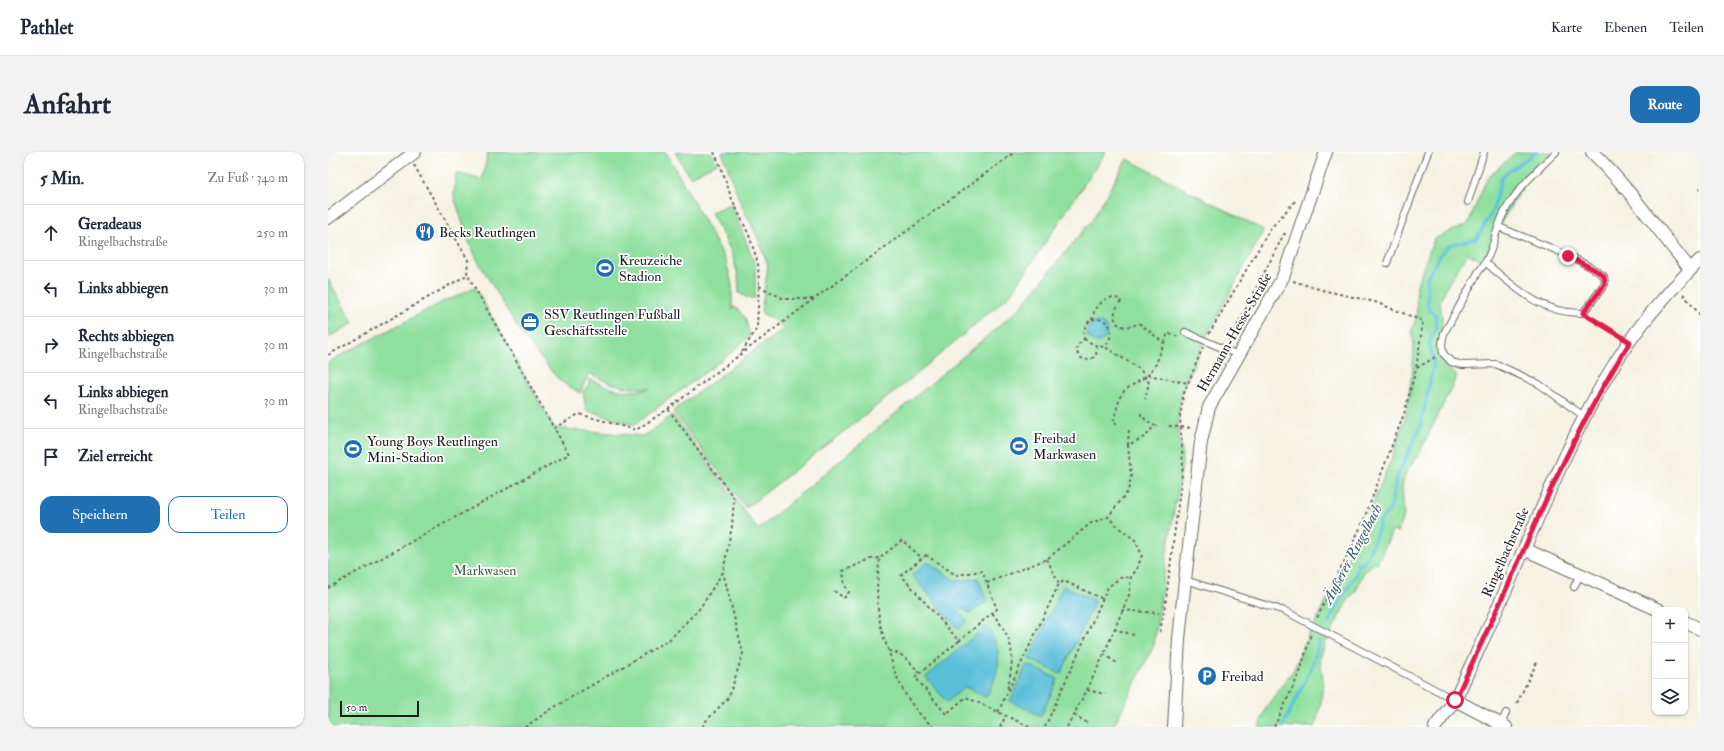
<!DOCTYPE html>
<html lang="de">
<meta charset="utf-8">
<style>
body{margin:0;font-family:"IM FELL Double Pica",serif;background:#f2f2f3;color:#1f2937}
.controls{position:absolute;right:12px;bottom:12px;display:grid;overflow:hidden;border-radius:8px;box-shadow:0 1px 3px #0004}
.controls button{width:36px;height:36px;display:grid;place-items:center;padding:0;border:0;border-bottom:1px solid #e0e1e3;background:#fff;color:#1f2937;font:20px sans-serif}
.scale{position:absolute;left:12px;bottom:10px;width:79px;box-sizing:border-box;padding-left:4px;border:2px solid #1c1c1c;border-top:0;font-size:11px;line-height:14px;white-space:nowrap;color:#1c1c1c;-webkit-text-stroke:3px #fff;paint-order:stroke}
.stop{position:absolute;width:12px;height:12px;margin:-9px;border:3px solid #e11d48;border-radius:50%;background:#fff}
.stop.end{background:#e11d48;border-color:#fff;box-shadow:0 1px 4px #0008}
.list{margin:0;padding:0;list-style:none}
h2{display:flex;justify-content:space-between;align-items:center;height:52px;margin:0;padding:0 16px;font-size:17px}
h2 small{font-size:13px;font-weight:400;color:#747a83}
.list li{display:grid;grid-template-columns:26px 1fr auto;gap:12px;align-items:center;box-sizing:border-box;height:56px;padding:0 16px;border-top:1px solid #e0e1e3}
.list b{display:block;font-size:15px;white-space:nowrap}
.list p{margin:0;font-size:13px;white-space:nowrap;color:#747a83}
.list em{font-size:13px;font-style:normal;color:#747a83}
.actions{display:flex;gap:8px;padding:12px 16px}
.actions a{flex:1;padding:9px 0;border:1px solid #1f6fb2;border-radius:12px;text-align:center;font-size:14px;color:#1f6fb2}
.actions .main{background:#1f6fb2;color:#fff}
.icon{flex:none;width:22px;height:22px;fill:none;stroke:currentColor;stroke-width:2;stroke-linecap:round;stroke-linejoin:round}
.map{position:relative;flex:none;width:1372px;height:575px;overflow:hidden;border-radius:12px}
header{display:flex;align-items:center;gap:24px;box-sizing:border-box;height:56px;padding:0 20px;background:#fff;border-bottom:1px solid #e0e1e3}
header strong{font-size:19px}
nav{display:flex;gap:22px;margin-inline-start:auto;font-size:14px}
.intro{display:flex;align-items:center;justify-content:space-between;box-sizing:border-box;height:96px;padding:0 24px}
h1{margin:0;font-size:28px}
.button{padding:10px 18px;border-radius:12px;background:#1f6fb2;color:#fff;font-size:14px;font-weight:700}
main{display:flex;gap:24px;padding:0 24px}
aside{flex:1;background:#fff;border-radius:12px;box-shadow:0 1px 3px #0004}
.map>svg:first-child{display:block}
.green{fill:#8fe09f;stroke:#567e5e}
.water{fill:#5bbfd9;stroke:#3c6e7a}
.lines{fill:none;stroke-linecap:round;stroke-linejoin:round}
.stream{stroke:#5bbfd9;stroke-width:3}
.service-casing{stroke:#686761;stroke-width:8}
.minor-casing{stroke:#686761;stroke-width:14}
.path{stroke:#686761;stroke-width:2;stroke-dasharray:3 3;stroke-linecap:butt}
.service{stroke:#fff;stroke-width:6}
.minor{stroke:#fff;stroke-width:12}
.route{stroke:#e11d48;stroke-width:5}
.labels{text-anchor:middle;stroke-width:3.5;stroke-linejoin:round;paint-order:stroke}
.poi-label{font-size:14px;fill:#1c1c1c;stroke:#fff;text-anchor:start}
.street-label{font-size:14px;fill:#1c1c1c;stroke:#fff}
.park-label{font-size:14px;fill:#44614a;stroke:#fff}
.water-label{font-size:15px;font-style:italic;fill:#355d68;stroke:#fff}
</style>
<header>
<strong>Pathlet</strong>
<nav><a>Karte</a><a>Ebenen</a><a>Teilen</a></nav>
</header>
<div class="intro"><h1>Anfahrt</h1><a class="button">Route</a></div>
<main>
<aside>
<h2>5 Min.<small>Zu Fuß · 340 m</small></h2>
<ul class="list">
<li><svg class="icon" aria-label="ahead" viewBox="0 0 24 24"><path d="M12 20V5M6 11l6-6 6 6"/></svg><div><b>Geradeaus</b><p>Ringelbachstraße</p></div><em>250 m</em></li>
<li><svg class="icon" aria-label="left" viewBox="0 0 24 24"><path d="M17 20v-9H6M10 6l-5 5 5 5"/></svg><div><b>Links abbiegen</b></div><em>30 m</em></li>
<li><svg class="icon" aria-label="right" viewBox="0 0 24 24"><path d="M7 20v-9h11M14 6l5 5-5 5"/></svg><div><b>Rechts abbiegen</b><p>Ringelbachstraße</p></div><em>30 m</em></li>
<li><svg class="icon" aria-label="left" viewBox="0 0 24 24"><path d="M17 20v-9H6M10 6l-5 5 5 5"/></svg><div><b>Links abbiegen</b><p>Ringelbachstraße</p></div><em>30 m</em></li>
<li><svg class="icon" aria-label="arrive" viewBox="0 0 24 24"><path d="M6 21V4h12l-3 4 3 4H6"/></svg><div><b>Ziel erreicht</b></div></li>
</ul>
<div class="actions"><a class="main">Speichern</a><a>Teilen</a></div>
</aside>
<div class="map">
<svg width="1372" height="575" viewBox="0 0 1372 575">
<rect width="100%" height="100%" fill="#fff"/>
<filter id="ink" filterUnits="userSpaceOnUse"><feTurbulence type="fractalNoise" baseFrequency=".025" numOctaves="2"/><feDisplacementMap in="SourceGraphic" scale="8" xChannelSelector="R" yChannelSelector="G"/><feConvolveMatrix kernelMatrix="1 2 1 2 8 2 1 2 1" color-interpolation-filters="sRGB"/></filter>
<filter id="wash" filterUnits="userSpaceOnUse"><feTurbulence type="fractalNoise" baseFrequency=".012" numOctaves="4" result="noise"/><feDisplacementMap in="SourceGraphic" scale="16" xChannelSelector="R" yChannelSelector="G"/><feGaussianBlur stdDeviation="0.9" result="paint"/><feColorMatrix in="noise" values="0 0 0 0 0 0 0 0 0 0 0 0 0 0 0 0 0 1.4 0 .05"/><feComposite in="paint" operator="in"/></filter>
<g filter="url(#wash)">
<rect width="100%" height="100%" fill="#f5f2e2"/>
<path class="green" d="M160 0H338L398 109 404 133V159L406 154 417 165 422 184 402 202 306 273 258 258 255 239 260 235 262 227C282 237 300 243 322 236H302L282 231 261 221 252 241 231 228 197 187 151 111 140 88 126 44 128 21 154 28Z
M347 0H382L389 11 362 25Z
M394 0H778L682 143 579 230 418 356 345 259 455 177 447 168 433 161 440 113 429 84 412 50Z
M1188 0H1225L1198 29 1168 79 1155 109 1139 101C1131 116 1119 131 1113 147 1111 153 1115 162 1114 169 1113 196 1104 205 1129 224L1091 302 1078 320 1074 333 1076 363 1069 380 1064 379 1049 412 1045 411 1034 423 1028 439 1018 451 996 494 992 508 995 527 993 550 987 575H931L939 554 966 517 981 481 987 472 1036 373 1064 305 1078 263 1085 215 1086 195 1084 177 1089 164 1088 135 1106 87 1140 72 1159 26Z
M799 7 935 78 933 84 879 183 854 240 850 263 851 291 854 297V313L840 394 826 493 785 575H0V210L122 146 123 147 147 135 226 276 315 284 345 263 430 378 691 157 764 68Z
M403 52 427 112V146H420L411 141 410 123 404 101 383 60Z
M0 127 25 171 0 186Z"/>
<path class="water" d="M759 180a10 10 0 1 1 20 0a10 10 0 1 1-20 0Z
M599 410 628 429 650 426 659 450 642 461 634 456 631 459 639 469 630 477 584 423Z
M735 434 767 449 733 522 701 507Z
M658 474C677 498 672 520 658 545L637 535 619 550 598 525Z
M699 512 730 527 713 564 682 549Z"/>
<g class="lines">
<path class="stream" d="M1000 471 1029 420V413L1036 411 1046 389 1053 367 1062 358 1068 327 1092 276 1106 211 1101 191 1109 175 1107 162 1100 157 1099 125 1115 99 1122 93 1148 87 1164 60 1174 24 1209 0
M954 575 984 515 992 488"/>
</g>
</g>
<g filter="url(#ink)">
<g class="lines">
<g class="service-casing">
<path id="service" d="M1228 0C1209 19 1187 38 1175 63 1166 81 1165 104 1151 119L1116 181 1114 192 1115 201 1123 210 1135 213 1168 212 1211 232 1257 265
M1140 50 1156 0
M1059 111 1100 0
M1158 111C1188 136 1213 162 1255 161L1277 132 1276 124C1245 102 1206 90 1171 75
M857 180 910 203
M857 428 957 459 1127 548
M1246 435 1252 422
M1173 572 1178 561"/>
</g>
<g class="minor-casing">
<path id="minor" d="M1264 0C1301 36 1330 78 1362 117
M0 66 87 0
M1196 397 1331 458
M1357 470 1372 477
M1127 548 1178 575
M846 575 851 487 857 428 873 290 881 255 955 125 998 0
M1107 575 1127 548C1150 498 1174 448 1196 397 1227 327 1257 253 1301 190 1321 161 1347 133 1372 108"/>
</g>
<path class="path" d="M386 0 393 15 403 45 421 83 430 111 431 134 429 176 414 200
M86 13 140 108 139 122 226 276 251 262 308 278 340 257 486 147 687 0
M1371 36 1372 37
M965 129 994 138 1047 150 1095 169 1088 217 1076 262 1035 370 989 466
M431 134 456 147H485
M1355 142 1372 163
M1261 165 1293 184
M764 168C765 155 781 138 793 149 778 167 791 182 811 171L836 191 828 212 820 223 797 238 792 245 785 271 789 272
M881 182 942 77 969 47
M756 187 769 194 777 195 812 217 821 231 817 247
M901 190 956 82H959
M836 191 840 181 851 185
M769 194 768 204C759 210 752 209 748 198L751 192 756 187C752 153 799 167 777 195
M0 203 139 123
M1089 216 1109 204
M820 223 860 231
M813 261V264L826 274
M841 274 865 276
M800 293 801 277
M598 403 628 423 654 419 669 457 631 489 573 423Z
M719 407 731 432
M659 431 719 407 763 371 780 365 800 339 803 325 800 293 818 284 826 274 829 273
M0 436 241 302 226 276
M506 439 516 446 521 440 517 434 515 419 543 407 552 406
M794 458 831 461
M664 461C687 489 687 503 679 538
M786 477 806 483
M832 480 838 447 855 314 852 264 856 241 875 195
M631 489 587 525 618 562 638 545 702 575
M561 499C548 471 547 437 552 406L574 388 594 406
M776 502 790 512
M592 521C582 511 576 501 561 499 568 530 581 554 605 575
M759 538 777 542
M1189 551 1210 508
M670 560 731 432 736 429 775 447
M746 563 761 572
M197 575 225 556 342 487 372 456 395 420 404 374 406 346 340 257
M375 575 376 571 401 545 415 501 395 420
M672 575 678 564
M717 575 780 435 792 426 803 425
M739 575 759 538 776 502 801 443 803 425 809 417 814 403 807 388 790 375 780 365
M946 575 972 520 983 482"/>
<use href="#service" class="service"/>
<use href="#minor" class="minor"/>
</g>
</g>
<g class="lines" filter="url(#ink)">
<path class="route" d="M1127 548C1150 498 1174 448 1196 397 1227 326 1260 256 1302 190L1255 161 1277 132 1276 124 1267 118 1240 104"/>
</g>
<defs>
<g id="restaurant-disc" transform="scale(1)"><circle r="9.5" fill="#1f6fb2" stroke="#fff"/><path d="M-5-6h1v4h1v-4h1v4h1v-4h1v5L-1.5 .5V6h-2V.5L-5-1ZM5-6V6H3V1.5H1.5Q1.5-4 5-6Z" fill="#fff"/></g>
<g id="stadium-disc" transform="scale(1)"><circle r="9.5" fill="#1f6fb2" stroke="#fff"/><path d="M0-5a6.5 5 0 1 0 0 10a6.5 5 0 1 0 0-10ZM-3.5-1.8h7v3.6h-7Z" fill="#fff"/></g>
<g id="office-disc" transform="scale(1)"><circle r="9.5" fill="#1f6fb2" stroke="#fff"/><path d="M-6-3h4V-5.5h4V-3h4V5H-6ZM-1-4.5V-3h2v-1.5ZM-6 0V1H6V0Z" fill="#fff"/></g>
<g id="parking-disc" transform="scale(1)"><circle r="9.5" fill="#1f6fb2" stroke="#fff"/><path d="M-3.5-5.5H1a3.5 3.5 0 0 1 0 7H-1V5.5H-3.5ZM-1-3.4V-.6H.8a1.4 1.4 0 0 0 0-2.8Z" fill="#fff"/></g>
</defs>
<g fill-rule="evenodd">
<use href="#restaurant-disc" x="97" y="80"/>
<use href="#stadium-disc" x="277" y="116"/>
<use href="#office-disc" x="202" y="170"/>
<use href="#stadium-disc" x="691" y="294"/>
<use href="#stadium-disc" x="25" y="297"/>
<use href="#parking-disc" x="879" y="524"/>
</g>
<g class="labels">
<g class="poi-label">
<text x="111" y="85">Becks Reutlingen</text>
<text x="291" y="113">Kreuzeiche<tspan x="291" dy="16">Stadion</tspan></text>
<text x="216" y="167">SSV Reutlingen Fußball<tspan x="216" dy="16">Geschäftsstelle</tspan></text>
<text x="705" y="291">Freibad<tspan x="705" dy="16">Markwasen</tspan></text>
<text x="39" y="294">Young Boys Reutlingen<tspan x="39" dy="16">Mini-Stadion</tspan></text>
<text x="893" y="529">Freibad</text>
</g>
<g class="street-label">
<text transform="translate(906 180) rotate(-60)" y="5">Hermann-Hesse-Straße</text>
<text transform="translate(1177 400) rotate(-66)" y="5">Ringelbachstraße</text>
</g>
<g class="park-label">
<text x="157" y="423">Markwasen</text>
</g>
<g class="water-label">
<text transform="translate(1024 402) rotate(-62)" y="5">Äußerer Ringelbach</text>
</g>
</g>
</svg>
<div class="controls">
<button>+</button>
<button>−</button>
<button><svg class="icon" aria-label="layers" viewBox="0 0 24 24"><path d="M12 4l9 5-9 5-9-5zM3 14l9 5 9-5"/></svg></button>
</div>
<div class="scale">50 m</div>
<div class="stop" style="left:1127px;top:548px"></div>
<div class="stop end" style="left:1240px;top:104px"></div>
</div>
</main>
